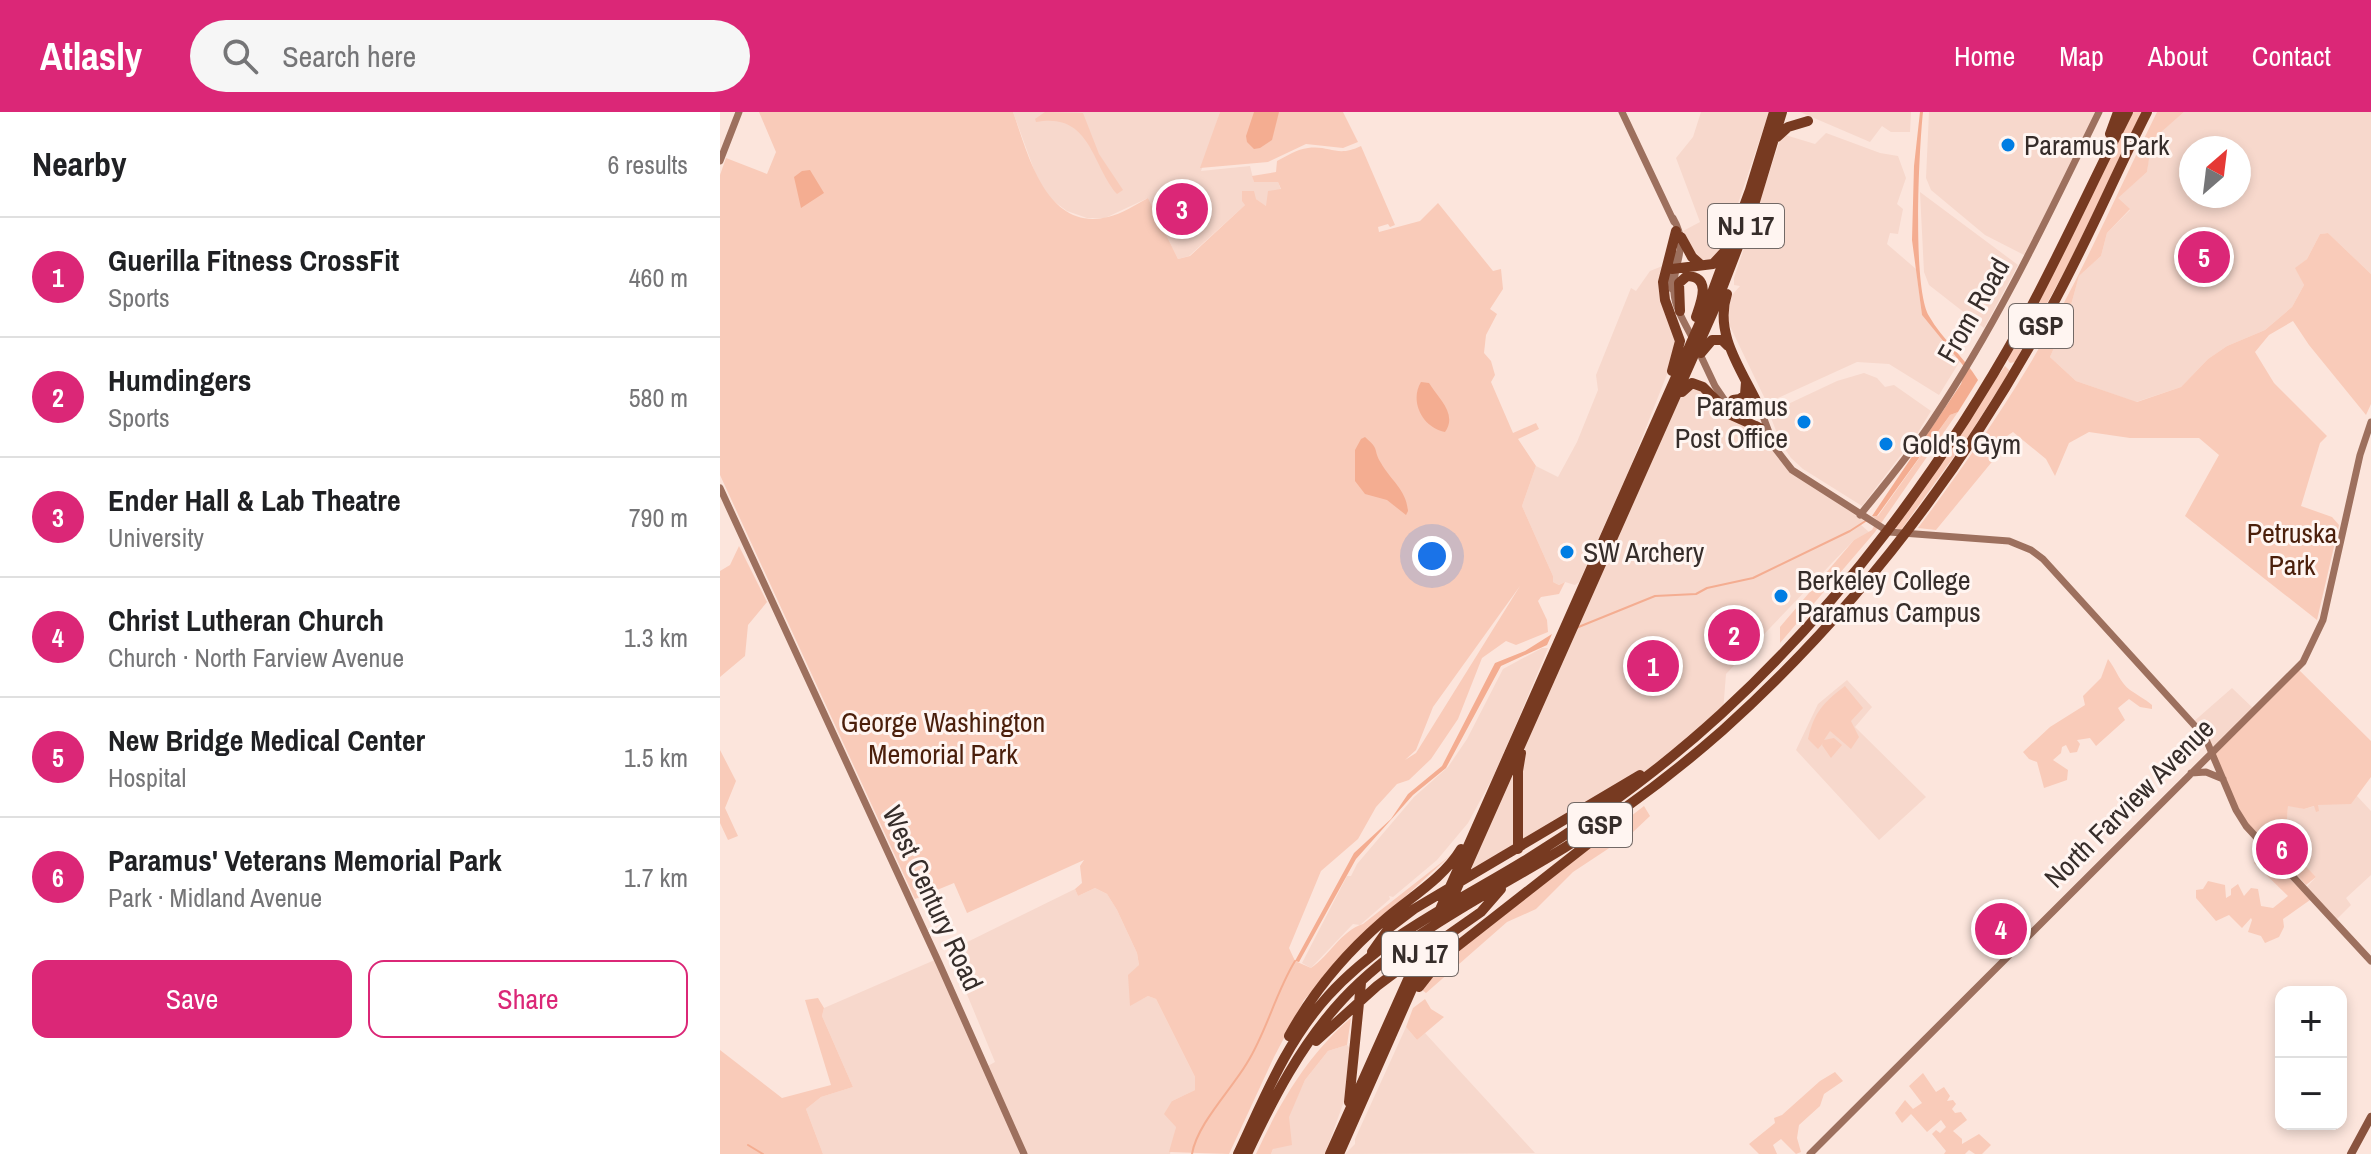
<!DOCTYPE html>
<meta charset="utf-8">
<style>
body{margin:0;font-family:"Archivo Narrow",sans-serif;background:#f6f6f6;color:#202124}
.controls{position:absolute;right:24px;bottom:24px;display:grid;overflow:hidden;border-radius:16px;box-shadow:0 4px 12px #0003}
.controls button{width:72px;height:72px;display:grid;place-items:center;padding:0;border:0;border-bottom:2px solid #e0e0e0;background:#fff;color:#202124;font:40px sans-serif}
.compass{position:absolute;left:1459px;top:24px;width:72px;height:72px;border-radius:50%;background:#fff;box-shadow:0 4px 12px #0003;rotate:28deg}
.you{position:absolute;left:712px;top:444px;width:28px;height:28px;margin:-20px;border:6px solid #fff;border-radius:50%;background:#1a73e8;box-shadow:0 0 0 12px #1a73e833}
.badge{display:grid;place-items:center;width:52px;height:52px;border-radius:50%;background:#db2777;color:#fff;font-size:26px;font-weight:700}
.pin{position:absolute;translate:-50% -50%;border:4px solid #fff;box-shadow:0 2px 8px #0006}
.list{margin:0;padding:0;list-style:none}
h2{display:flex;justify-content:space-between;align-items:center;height:104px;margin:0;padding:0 32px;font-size:34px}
h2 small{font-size:26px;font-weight:400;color:#757577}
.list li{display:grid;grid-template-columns:52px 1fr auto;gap:24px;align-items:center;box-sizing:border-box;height:120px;padding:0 32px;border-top:2px solid #e0e0e0}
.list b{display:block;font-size:30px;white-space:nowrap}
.list p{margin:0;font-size:26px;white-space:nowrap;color:#757577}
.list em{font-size:26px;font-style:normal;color:#757577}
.actions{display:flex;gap:16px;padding:24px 32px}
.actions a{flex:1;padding:18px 0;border:2px solid #db2777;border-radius:16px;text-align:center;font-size:28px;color:#db2777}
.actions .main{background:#db2777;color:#fff}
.icon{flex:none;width:44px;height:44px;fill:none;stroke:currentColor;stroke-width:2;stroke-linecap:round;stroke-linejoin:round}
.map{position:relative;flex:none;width:1651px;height:1042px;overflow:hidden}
header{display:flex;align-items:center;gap:48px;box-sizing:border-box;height:112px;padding:0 40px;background:#db2777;color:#fff}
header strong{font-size:38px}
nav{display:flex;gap:44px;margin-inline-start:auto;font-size:28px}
.search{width:560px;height:72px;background:#f6f6f6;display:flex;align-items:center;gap:20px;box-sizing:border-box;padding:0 28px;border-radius:44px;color:#757577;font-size:30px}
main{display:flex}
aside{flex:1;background:#fff}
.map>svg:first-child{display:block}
.built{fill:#f7d8cc;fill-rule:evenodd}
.green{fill:#f9cbb9;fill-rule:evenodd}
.water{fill:#f4ad91}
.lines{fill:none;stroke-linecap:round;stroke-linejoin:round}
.stream{stroke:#f4ad91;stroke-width:2}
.secondary{stroke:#9d705e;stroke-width:7}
.primary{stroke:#89533e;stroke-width:8}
.highway{stroke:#773a21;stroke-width:10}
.poi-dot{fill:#007de3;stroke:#fff5f1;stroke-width:3}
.labels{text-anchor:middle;stroke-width:6;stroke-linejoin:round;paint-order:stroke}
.shield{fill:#fff5f1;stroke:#726966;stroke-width:2}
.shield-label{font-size:26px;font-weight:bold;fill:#362d2a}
.poi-label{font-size:28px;fill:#362d2a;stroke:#fff5f1;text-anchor:start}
.street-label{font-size:28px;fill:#362d2a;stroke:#fff5f1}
.park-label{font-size:28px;fill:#4b1f0b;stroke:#fff5f1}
</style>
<header>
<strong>Atlasly</strong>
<div class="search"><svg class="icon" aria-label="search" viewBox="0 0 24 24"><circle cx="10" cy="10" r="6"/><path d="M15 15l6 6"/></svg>Search here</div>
<nav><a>Home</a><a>Map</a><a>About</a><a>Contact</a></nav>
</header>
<main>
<aside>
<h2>Nearby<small>6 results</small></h2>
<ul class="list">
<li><span class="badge">1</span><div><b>Guerilla Fitness CrossFit</b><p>Sports</p></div><em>460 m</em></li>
<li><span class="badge">2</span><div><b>Humdingers</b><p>Sports</p></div><em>580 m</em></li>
<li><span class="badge">3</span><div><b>Ender Hall &amp; Lab Theatre</b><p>University</p></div><em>790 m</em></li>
<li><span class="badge">4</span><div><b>Christ Lutheran Church</b><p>Church · North Farview Avenue</p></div><em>1.3 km</em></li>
<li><span class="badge">5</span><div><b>New Bridge Medical Center</b><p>Hospital</p></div><em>1.5 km</em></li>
<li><span class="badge">6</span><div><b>Paramus' Veterans Memorial Park</b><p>Park · Midland Avenue</p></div><em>1.7 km</em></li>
</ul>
<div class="actions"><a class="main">Save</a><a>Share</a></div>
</aside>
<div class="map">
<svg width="1651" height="1042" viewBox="0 0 1651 1042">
<rect width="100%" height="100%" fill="#fce5dc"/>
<path class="built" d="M293 0H500L481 59 530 54 534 70H558L561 78 547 95 536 87 525 93 469 144 458 147 428 86 385 106H367L347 99 328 85 317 66Z
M981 0H1049L1005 130 997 145 987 150 979 147 973 139 963 119 980 110 956 46 973 25Z
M1080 0H1191L1190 20H1171L1162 14 1150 30Z
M1209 0H1379L1308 145 1265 123 1211 78 1206 66Z
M1464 0H1651V162L1608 121 1600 122 1587 147 1576 156 1584 173 1572 195 1545 218 1507 234 1488 247 1461 275 1416 290 1356 269 1330 245 1348 204 1359 164 1381 144 1387 121 1410 98 1397 86 1427 60 1431 28ZM1471 36H1519V84H1471Z
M1106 21 1160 41 1178 44 1186 66 1177 92 1183 97 1178 122 1170 121 1167 132 1196 157 1202 203 1240 249 1219 283 1169 252 1137 250 1047 291 1005 204 1006 190 1020 174 1014 173V166L1062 22 1095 32Z
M1200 80 1298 153 1264 216 1209 173 1204 160Z
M945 153 940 171 959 232 910 356 859 470 855 473 845 470 839 473 833 470V464L802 394 816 354 838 365 857 330 878 278 876 263 911 176 916 179 930 159Z
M1144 261 1157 266 1165 275 1174 273 1211 299 1197 322 1142 394 1083 357 1071 346 1061 331 1049 301 1117 269Z
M972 271 998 292 1040 316 1066 352 1145 406 1141 413 1149 420 1134 428 1006 562 1003 600 922 662 741 767 951 294Z
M822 536H828L797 610 773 665 748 711 717 748 673 785 669 784 670 787 640 813 633 812 591 856 582 851 627 764H631L637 752 694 685 728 655 747 627 783 557Z
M1127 568 1152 595 1135 615 1206 685 1159 728 1076 638 1098 592Z
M1512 576 1535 598 1492 639 1472 611Z
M1636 683 1651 699V763L1626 786 1631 793 1614 810 1584 778 1596 765 1579 747 1566 719 1568 693 1584 697Z
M375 776 387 782 397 798 417 841 419 853 410 893 428 884 436 887 475 965V978L452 989 456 1015 450 1042H103L86 997 101 985 133 975 102 904 104 896 217 847 266 955 275 950 229 839 355 777 358 784Z
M686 915 697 928 705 921 815 1041 625 1042 635 1032V1027Z
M627 933 630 936 628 978 605 1042H551L585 968 608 939Z"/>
<path class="green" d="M39 0H293C308 42 326 120 388 105 402 102 415 93 428 86L458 147 470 144 525 93 522 89V79H534L536 87 546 94 548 79 561 77 558 70H534L532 64 556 60 557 49C567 44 577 37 588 36 610 33 617 46 641 34L675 113 670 115 668 112 658 115 659 120 700 109 718 91 773 159 781 157 783 177 770 197 777 202 766 223 764 241 771 249 775 263 771 270 793 321 816 311 819 317 798 327 816 354 802 394 833 464V470L839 473 845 470 839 482 821 485 818 489 827 508 828 520 796 533 786 529 762 546 738 607 711 647 689 668 677 672 656 695 638 727 601 759 569 836 575 849 591 856C610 843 621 819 643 812L731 743 645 821 584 888 554 945 509 1042 449 1040 456 1015 444 1002 452 989 475 978V965L436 887 428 884 410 894 408 863 419 853 417 841 397 798 387 782 375 776 358 784 355 777 362 771 360 754 364 748 247 801 234 771 195 787 0 363V63L6 46 47 62 56 40ZM800 474 696 641 685 648 696 638 713 595Z
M325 0 363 1 379 42 403 78 397 82C371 52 371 0 316 10L315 7Z
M500 0H623L638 30 623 36 586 32 548 50 480 56Z
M1413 0H1422L1349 151 1295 250 1290 251 1287 247Z
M1437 0H1464L1432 28 1427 60 1398 86 1410 97 1387 121 1381 144 1359 164 1348 204 1330 245 1356 269 1417 290 1461 275 1488 247 1507 234 1545 218 1572 195 1584 173 1575 156 1587 147 1600 122 1608 121 1651 162V292L1646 303 1589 233 1573 209 1549 223 1535 240 1554 271 1607 324 1600 331 1581 394 1612 405 1619 413 1597 508 1465 404 1499 343 1479 326H1410L1369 320 1349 331 1335 364 1326 347 1293 320 1275 332 1280 340 1216 418 1198 416C1237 364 1274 311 1308 255 1357 174 1395 85 1437 0Z
M1285 254 1290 259 1248 325 1181 418 1174 416Z
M1238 300 1155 420 1060 531V515L1134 428 1152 418 1157 408 1152 404H1158L1230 303Z
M19 434 47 490 28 513 25 544 0 565V459L10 453Z
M1388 547C1396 557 1400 571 1410 578 1417 583 1425 587 1432 593V597L1420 595 1409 587 1398 596 1405 608 1376 634 1370 626 1357 628 1360 632 1357 640 1350 641 1346 633 1342 635 1341 641 1333 648 1348 658 1347 668 1324 676 1317 650 1309 647 1303 640 1330 615 1365 593 1363 584 1381 566Z
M1578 557 1651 629V665L1631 692 1598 693 1599 699 1596 700 1594 694 1584 697 1568 694 1566 719 1579 735V747L1596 765 1586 773 1545 728 1539 730 1530 720 1492 639Z
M1125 574 1143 596 1131 609 1139 625 1131 637 1110 619 1104 628 1114 626 1122 633 1111 646 1102 633 1103 631 1098 637 1088 627C1094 600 1104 590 1125 574Z
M0 638 16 669 5 696 18 724 8 728 0 711Z
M924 694 930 704 912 721 853 760 816 797 787 810 706 881 702 878 728 846Z
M1543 738 1590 788 1563 807 1564 815 1559 825 1545 831 1541 824 1528 820 1532 808 1531 806 1522 816 1509 803 1496 809 1476 786V778L1483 777 1488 769 1505 773 1506 786 1511 783V777L1518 772 1524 784 1531 776 1538 777 1541 794 1553 796 1568 784 1534 751Z
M98 886 104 896 102 904 133 975 101 985 86 997 103 1042H0V938L62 986 111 973 85 888Z
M705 887 711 897 724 905 697 928 686 915 693 896Z
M631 906 627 933 608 939 585 968 569 1005 572 1033 553 1037 551 1042H536C559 992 588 942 631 906Z
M1115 960 1123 969 1104 982 1100 994 1079 1013 1077 1026 1081 1040 1076 1042 1061 1027 1053 1033 1057 1042H1039L1029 1032 1055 1011 1054 1006 1062 1003 1100 969Z
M1203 961 1216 980 1224 975 1230 984 1227 989 1233 988 1236 992 1232 997 1235 1001 1241 1000 1247 1008 1233 1019 1242 1027V1032L1259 1022 1271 1033 1262 1042H1255L1249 1038 1245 1042H1224L1226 1039 1212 1022 1216 1018 1220 1021 1226 1015 1221 1008 1207 1020 1191 1002 1182 1011 1175 1001 1185 988 1193 997 1202 991 1189 974Z"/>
<path class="water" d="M534 0H559L552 28 540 36 534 37 527 30 526 24Z
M1200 0H1203C1199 37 1192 175 1209 204 1222 227 1244 245 1258 268L1238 300 1230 303 1157 404H1152L1241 272 1246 257 1202 203 1192 128 1194 54Z
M90 58 104 81 81 96 74 65 82 59Z
M701 270 709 271C718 286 738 302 725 320 703 316 689 290 701 270Z
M645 325C661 339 652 336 661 351 671 369 686 377 688 399L686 403 667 388 645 382 635 369V338L641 327Z
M832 522 827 533 781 554 726 656 693 683 636 747 579 850 575 849 634 741 671 707 688 682 722 654 775 551 805 539Z"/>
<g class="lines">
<path class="stream" d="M856 516 935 484 976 482 987 476 1033 466 1130 419 1147 408
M28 1033 43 1042
M472 1042C477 1012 511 978 527 951 547 919 555 882 575 849"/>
<path class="secondary" d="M902 0 954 110
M0 49 19 0
M953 106C971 137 951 152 954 181 955 197 967 215 974 229
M952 177 950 168 955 142
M979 240 995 274 1012 299
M1014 289 1041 299 1053 331
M1010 293 1027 301 1039 300
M1037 313 1072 358 1169 420 1289 429 1311 438 1323 447 1485 625 1516 698 1526 714 1651 849
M0 376 219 851 304 1042
M1140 403C1166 371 1192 340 1214 306 1279 209 1328 104 1379 0
M1471 661 1486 660 1503 667
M1090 1042 1583 550 1603 508 1640 343 1651 310"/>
<path class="primary" d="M1631 1042 1651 1005"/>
<path class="highway" d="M1390 22 1398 0
M1057 25 1068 15 1088 9
M961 125 972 145 981 153
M952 157 993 152 1006 138
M1007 182C993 224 1025 262 1041 299
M960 199 959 171 967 164C992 165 981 190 976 205
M981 241 992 228H1002L1008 234
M952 259 960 229 945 188 943 170 956 119
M962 280 972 271 983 275 1011 303 1040 316
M1013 288 1020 287 1025 283 1026 270
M798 737V659L801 641
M729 794 993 200 1033 96 1062 0
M718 802 986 197 1030 78 1054 0
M711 835 761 800 781 777
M652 840 669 816 694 797 920 663
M699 875 721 847 901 706
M569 924C593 880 626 841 663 809 689 786 723 767 741 737
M596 929 657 874 697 844
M629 990 641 871
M518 1042C544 987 566 930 608 884 661 825 737 790 804 749 874 706 940 658 1001 602 1121 492 1222 356 1301 214 1339 144 1372 71 1408 0
M527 1042C553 987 581 932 623 887 684 822 769 782 844 736 900 702 953 662 1003 618 1134 500 1243 358 1327 203 1364 137 1393 67 1427 0
M610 1042 711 816
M619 1042 714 827"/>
</g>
<g class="poi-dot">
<circle cx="1288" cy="33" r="8"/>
<circle cx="1084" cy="310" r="8"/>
<circle cx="1166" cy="332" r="8"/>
<circle cx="847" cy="440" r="8"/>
<circle cx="1061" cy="484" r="8"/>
</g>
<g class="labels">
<g class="shield">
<rect x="988" y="92" width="76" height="44" rx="6"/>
<rect x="1289" y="192" width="64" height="44" rx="6"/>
<rect x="848" y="691" width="64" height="44" rx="6"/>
<rect x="662" y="820" width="76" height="44" rx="6"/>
</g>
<g class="shield-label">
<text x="1026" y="123">NJ 17</text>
<text x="1321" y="223">GSP</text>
<text x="880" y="722">GSP</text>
<text x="700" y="851">NJ 17</text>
</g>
<g class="poi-label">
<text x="1304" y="43">Paramus Park</text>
<text x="1068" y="304" text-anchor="end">Paramus<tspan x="1068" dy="32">Post Office</tspan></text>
<text x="1182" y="342">Gold's Gym</text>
<text x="863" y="450">SW Archery</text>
<text x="1077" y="478">Berkeley College<tspan x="1077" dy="32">Paramus Campus</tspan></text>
</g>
<g class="street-label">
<text transform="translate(1253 198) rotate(-60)" y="10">From Road</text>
<text transform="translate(1409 691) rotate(-45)" y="10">North Farview Avenue</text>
<text transform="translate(213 786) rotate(65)" y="10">West Century Road</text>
</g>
<g class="park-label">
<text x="1572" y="431">Petruska<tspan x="1572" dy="32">Park</tspan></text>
<text x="223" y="620">George Washington<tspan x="223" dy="32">Memorial Park</tspan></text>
</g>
</g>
</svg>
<div class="controls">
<button>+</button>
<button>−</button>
</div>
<svg class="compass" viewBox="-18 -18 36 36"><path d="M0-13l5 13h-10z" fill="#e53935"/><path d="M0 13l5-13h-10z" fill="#757577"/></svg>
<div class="you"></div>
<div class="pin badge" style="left:933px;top:554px">1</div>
<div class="pin badge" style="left:1014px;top:523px">2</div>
<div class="pin badge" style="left:462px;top:97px">3</div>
<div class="pin badge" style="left:1281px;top:817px">4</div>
<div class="pin badge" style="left:1484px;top:145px">5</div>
<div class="pin badge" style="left:1562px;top:737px">6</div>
</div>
</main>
